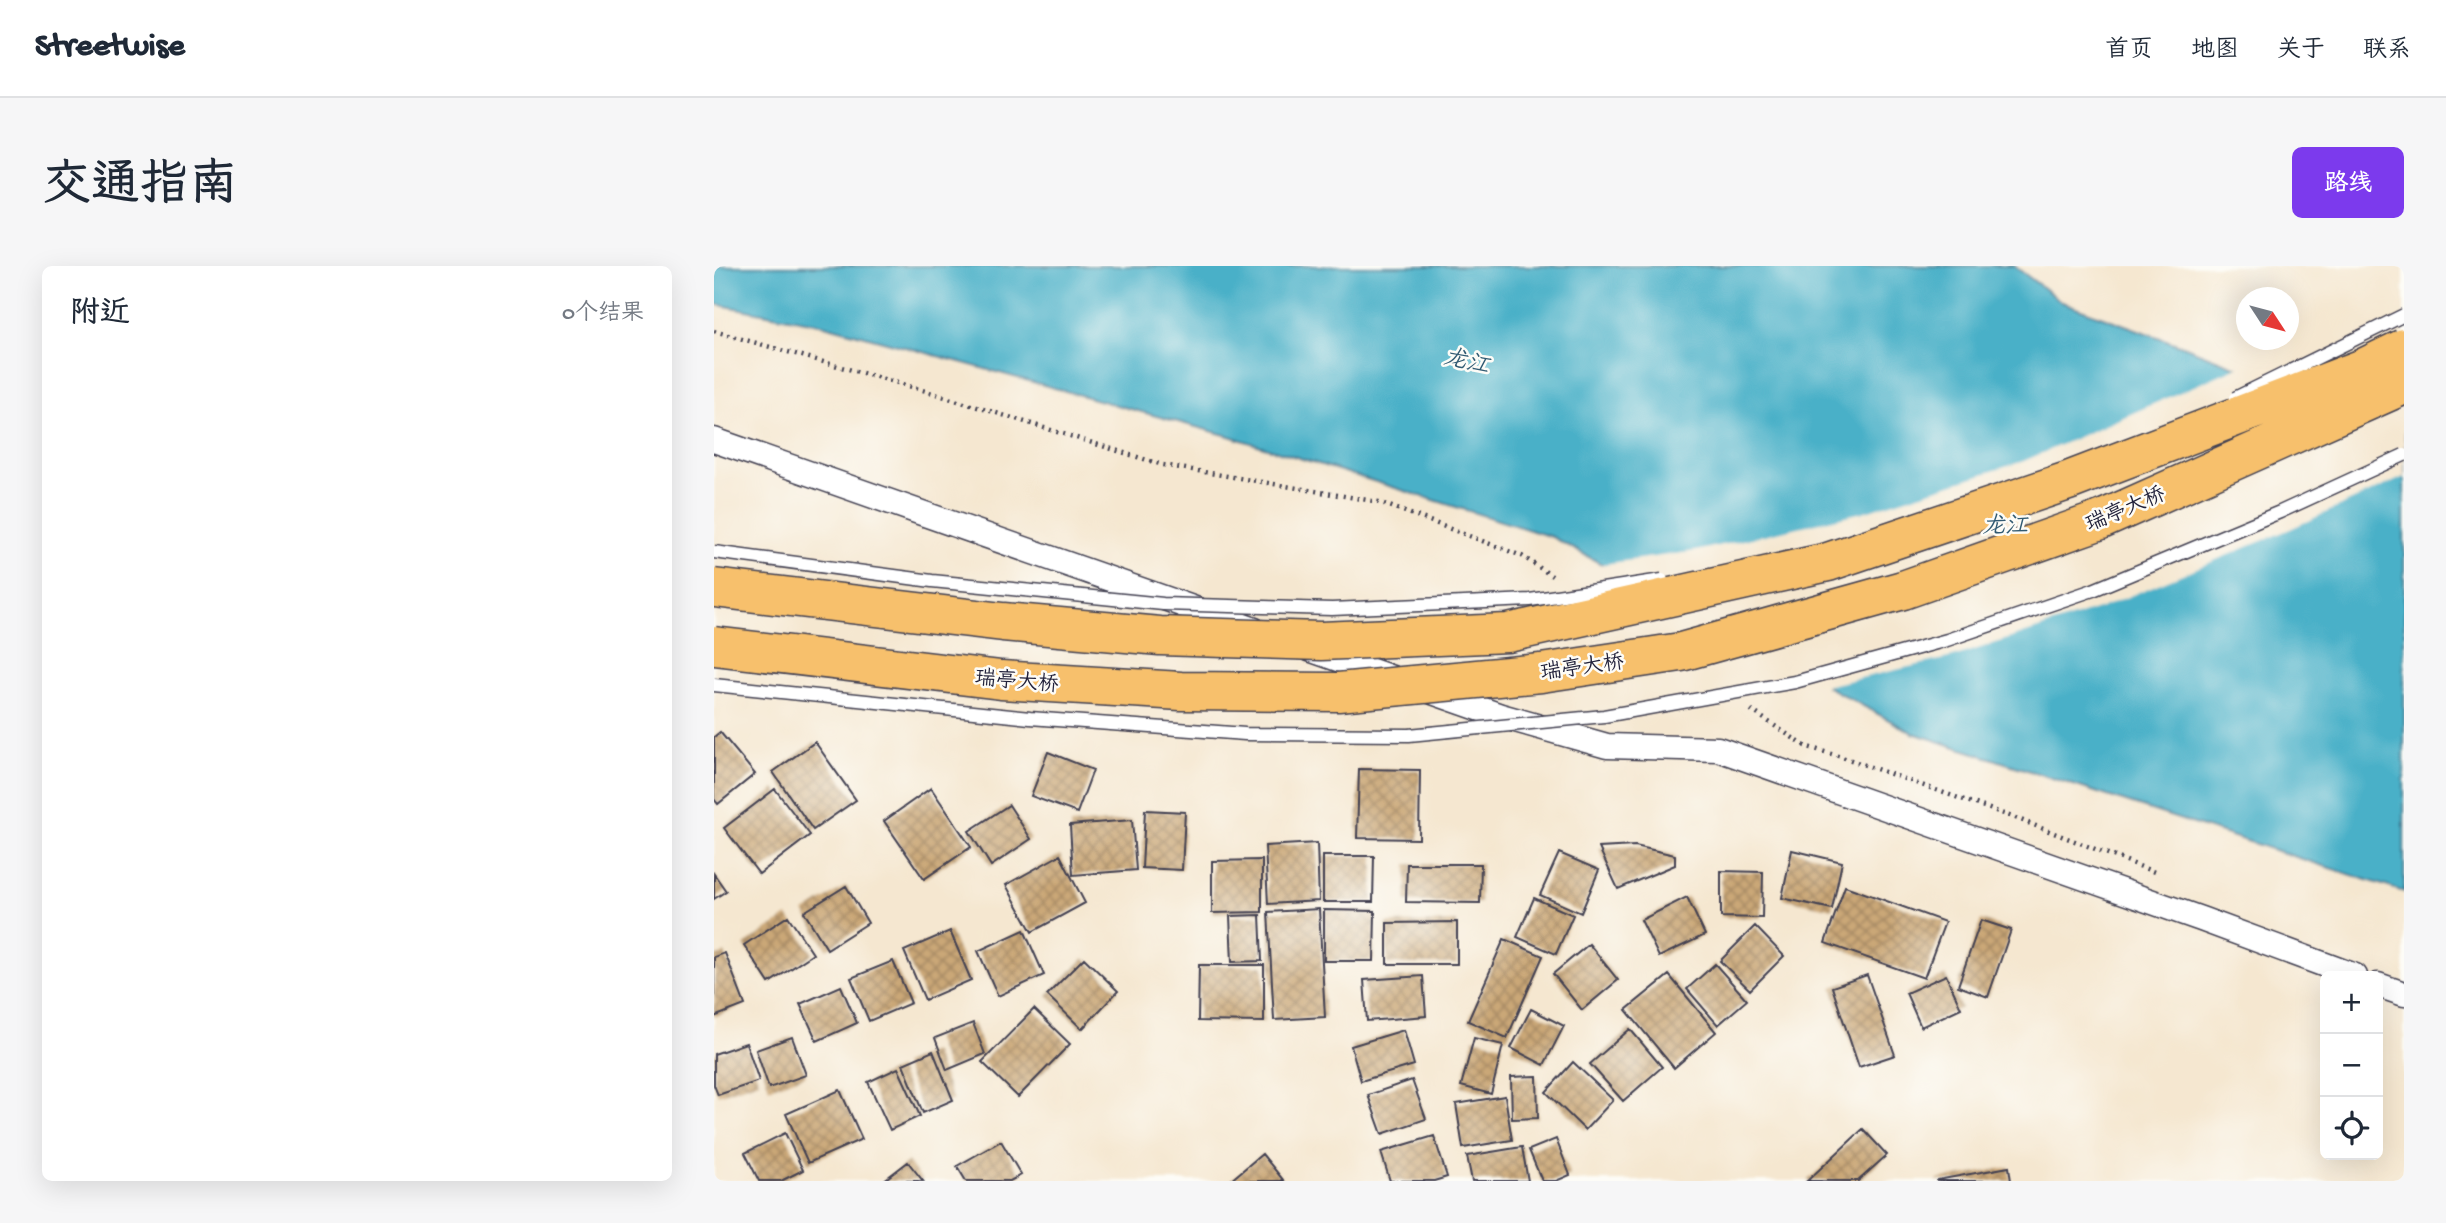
<!DOCTYPE html>
<html lang="zh">
<meta charset="utf-8">
<style>
body{margin:0;font-family:"Gochi Hand","LXGW WenKai TC",sans-serif;background:#f6f6f7;color:#1f2937}
.controls{position:absolute;right:21px;bottom:21px;display:grid;overflow:hidden;border-radius:10px;box-shadow:0 7px 28px #0002}
.controls button{width:63px;height:63px;display:grid;place-items:center;padding:0;border:0;border-bottom:2px solid #e0e1e3;background:#fff;color:#1f2937;font:35px sans-serif}
.compass{position:absolute;left:1522px;top:21px;width:63px;height:63px;border-radius:50%;background:#fff;box-shadow:0 7px 28px #0002;rotate:126deg}
.list{margin:0;padding:0;list-style:none}
h2{display:flex;justify-content:space-between;align-items:center;height:91px;margin:0;padding:0 28px;font-size:30px}
h2 small{font-size:23px;font-weight:400;color:#747a83}
.icon{flex:none;width:38px;height:38px;fill:none;stroke:currentColor;stroke-width:2;stroke-linecap:round;stroke-linejoin:round}
.map{position:relative;flex:none;width:1690px;height:915px;overflow:hidden;border-radius:10px}
header{display:flex;align-items:center;gap:42px;box-sizing:border-box;height:98px;padding:0 35px;background:#fff;border-bottom:2px solid #e0e1e3}
header strong{font-size:33px}
nav{display:flex;gap:38px;margin-inline-start:auto;font-size:24px}
.intro{display:flex;align-items:center;justify-content:space-between;box-sizing:border-box;height:168px;padding:0 42px}
h1{margin:0;font-size:49px}
.button{padding:18px 32px;border-radius:10px;background:#7c3aed;color:#fff;font-size:24px;font-weight:700}
main{display:flex;gap:42px;padding:0 42px}
aside{flex:1;background:#fff;border-radius:10px;box-shadow:0 7px 28px #0002}
.map>svg:first-child{display:block}
.water{fill:#49b0c8;stroke:#366982;stroke-width:2}
.pier{fill:#f5e7d0}
.building{fill:url(#building-cross-hatch)}
.lines{fill:none;stroke-linecap:round;stroke-linejoin:round}
.street-casing{stroke:#424051;stroke-width:27}
.path{stroke:#424051;stroke-width:4.5;stroke-dasharray:2 5;stroke-linecap:butt}
.street{stroke:#fff;stroke-width:24}
.lane-bridge-casing{stroke:#424051;stroke-width:15;stroke-linecap:butt}
.primary-bridge-casing{stroke:#424051;stroke-width:41;stroke-linecap:butt}
.lane-bridge{stroke:#fff;stroke-width:12}
.primary-bridge{stroke:#f7c06c;stroke-width:38}
.labels{text-anchor:middle;stroke-width:5;stroke-linejoin:round;paint-order:stroke}
.street-label{font-size:21px;fill:#22223b;stroke:#fdfcf7}
.water-label{font-size:23px;font-style:italic;fill:#325b73;stroke:#fdfcf7}
</style>
<header>
<strong>Streetwise</strong>
<nav><a>首页</a><a>地图</a><a>关于</a><a>联系</a></nav>
</header>
<div class="intro"><h1>交通指南</h1><a class="button">路线</a></div>
<main>
<aside>
<h2>附近<small>0个结果</small></h2>
<ul class="list">
</ul>
</aside>
<div class="map">
<svg width="1690" height="915" viewBox="0 0 1690 915">
<defs>
<pattern id="building-cross-hatch" width="8" height="8" patternUnits="userSpaceOnUse" patternTransform="scale(1.75)"><rect width="8" height="8" fill="#caa777"/><path d="M0 0l8 8M0 8l8-8" fill="none" stroke="#a48863"/></pattern>
</defs>
<rect width="100%" height="100%" fill="#fdfcf7"/>
<filter id="ink" filterUnits="userSpaceOnUse"><feTurbulence type="fractalNoise" baseFrequency=".0143" numOctaves="2"/><feDisplacementMap in="SourceGraphic" scale="14" xChannelSelector="R" yChannelSelector="G"/><feConvolveMatrix kernelMatrix="1 2 1 2 8 2 1 2 1" color-interpolation-filters="sRGB"/></filter>
<filter id="wash" filterUnits="userSpaceOnUse"><feTurbulence type="fractalNoise" baseFrequency=".00686" numOctaves="4" result="noise"/><feDisplacementMap in="SourceGraphic" scale="28" xChannelSelector="R" yChannelSelector="G"/><feGaussianBlur stdDeviation="1.57" result="paint"/><feColorMatrix in="noise" values="0 0 0 0 0 0 0 0 0 0 0 0 0 0 0 0 0 1.4 0 .05"/><feComposite in="paint" operator="in"/></filter>
<g filter="url(#wash)">
<rect width="100%" height="100%" fill="#f5e7d0"/>
<path class="water" d="M0 0H1300L1348 36 1474 82 1690 166V626L1199 467 838 271 515 170 107 58 0 38Z"/>
<path class="pier" d="M1528 99 1690 162V211L1576 263 1387 342 1239 391 1107 421 883 299 982 285 1149 246 1310 195Z"/>
<g id="blocks">
<path class="building" d="M6 466 41 508 4 538 0 533V471Z
M101 476 142 534 99 564 59 506Z
M334 486 379 504 363 547 317 530Z
M645 503 706 504 705 573 643 572Z
M217 522 257 581 210 613 170 555Z
M61 523 96 569 45 608 10 562Z
M295 539 317 573 277 600 255 565Z
M431 544 471 546 468 604 428 602Z
M418 554 422 604 359 609 356 559Z
M603 577 605 635 554 638 551 580Z
M921 580 961 589V599L904 623 885 582Z
M1078 584 1128 596 1118 643 1068 632Z
M845 587 885 604 867 647 826 629Z
M346 589 371 637 318 666 292 619Z
M609 590H660L659 636H609Z
M548 594V646L498 647V595Z
M693 598H767L766 637 692 636Z
M1007 605 1049 606 1048 652 1007 651Z
M0 608 12 625 0 633Z
M132 620 154 657 113 683 90 646Z
M1131 620 1231 656 1210 712 1111 677Z
M973 631 991 669 945 691 927 654Z
M820 632 859 649 842 688 803 671Z
M605 643 611 751 560 754 554 646Z
M610 644 661 645 660 695H610Z
M546 649 548 695 518 696 516 650Z
M74 650 99 688 55 717 30 679Z
M1267 654 1297 664 1274 731 1244 720Z
M743 656V698H673V657Z
M1041 660 1070 690 1036 724 1006 695Z
M310 664 330 709 284 730 264 685Z
M236 665 257 714 211 734 190 685Z
M790 673 829 690 793 772 754 755Z
M875 678 904 714 868 744 839 708Z
M11 687 31 739 0 751V691Z
M370 692 404 725 368 763 333 729Z
M179 695 197 737 155 755 137 712Z
M1001 698 1033 734 1004 759 973 723Z
M485 699H550V756L484 755Z
M955 709 1002 766 960 802 912 744Z
M1153 709 1181 789 1145 801 1118 721Z
M1232 709 1247 742 1207 761 1192 727Z
M709 710 712 750 653 755 650 714Z
M127 720 143 757 103 775 86 738Z
M320 743 356 778 304 831 268 796Z
M817 743 850 760 830 799 797 782Z
M259 757 271 788 233 804 221 772Z
M916 763 948 801 909 835 876 798Z
M690 764 700 799 647 815 637 780Z
M78 771 92 809 55 822 42 784Z
M760 772 789 779 777 828 747 820Z
M32 777 45 815 4 829 0 819V788Z
M219 785 239 834 209 847 189 798Z
M859 796 899 834 871 864 832 826Z
M184 802 206 850 176 864 154 816Z
M823 810 824 852 798 853 797 811Z
M698 814 712 853 668 868 654 829Z
M126 824 148 873 94 897 72 848Z
M791 830 798 874 749 882 742 838Z
M1149 863 1173 889 1144 915H1093Z
M71 867 89 904 67 915H45L31 887Z
M720 870 733 911 720 915H676L667 886Z
M842 873 856 909 842 915H828L815 884Z
M287 875 307 909 296 915H252L243 900Z
M808 881 814 915H758L753 890Z
M548 888 570 915H516Z
M194 896 209 915H169Z
M1295 901 1297 915H1223V914Z"/>
</g>
</g>
<g filter="url(#ink)">
<use href="#blocks" fill-opacity="0" stroke="#424051" stroke-width="2"/>
<g class="lines">
<g class="street-casing">
<path id="street" d="M0 174 541 364
M595 383 787 450 893 480 1004 483 1487 653 1641 710
M1664 719 1690 728"/>
</g>
<path class="path" d="M0 65 212 125 449 199 665 236 808 290 838 310
M1037 444 1091 480 1134 493 1304 553 1443 607"/>
<use href="#street" class="street"/>
<g class="lane-bridge-casing">
<path id="lane-bridge" d="M1521 132 1690 49
M0 286 218 315 449 338 618 343 816 334 948 314
M0 419 316 452 531 468 695 469 890 450 1081 416 1233 374 1379 324 1566 246 1690 189"/>
</g>
<g class="primary-bridge-casing">
<path id="primary-bridge" d="M0 322 289 356 446 370 607 375 794 367 1114 296 1354 215 1647 103 1690 82
M0 380 287 414 467 425 624 426 827 407 967 386 1189 324 1387 254 1690 119"/>
</g>
<use href="#lane-bridge" class="lane-bridge"/>
<use href="#primary-bridge" class="primary-bridge"/>
</g>
</g>
<g class="labels">
<g class="street-label">
<text transform="translate(1411 242) rotate(-23)" y="7">瑞亭大桥</text>
<text transform="translate(868 400) rotate(-8)" y="7">瑞亭大桥</text>
<text transform="translate(303 414) rotate(5)" y="7">瑞亭大桥</text>
</g>
<g class="water-label">
<text transform="translate(753 94) rotate(13)" y="8">龙江</text>
<text x="1291" y="266">龙江</text>
</g>
</g>
</svg>
<div class="controls">
<button>+</button>
<button>−</button>
<button><svg class="icon" aria-label="locate" viewBox="0 0 24 24"><circle cx="12" cy="12" r="6"/><path d="M12 2v4M12 18v4M2 12h4M18 12h4"/></svg></button>
</div>
<svg class="compass" viewBox="-18 -18 36 36"><path d="M0-13l5 13h-10z" fill="#e53935"/><path d="M0 13l5-13h-10z" fill="#747a83"/></svg>
</div>
</main>
